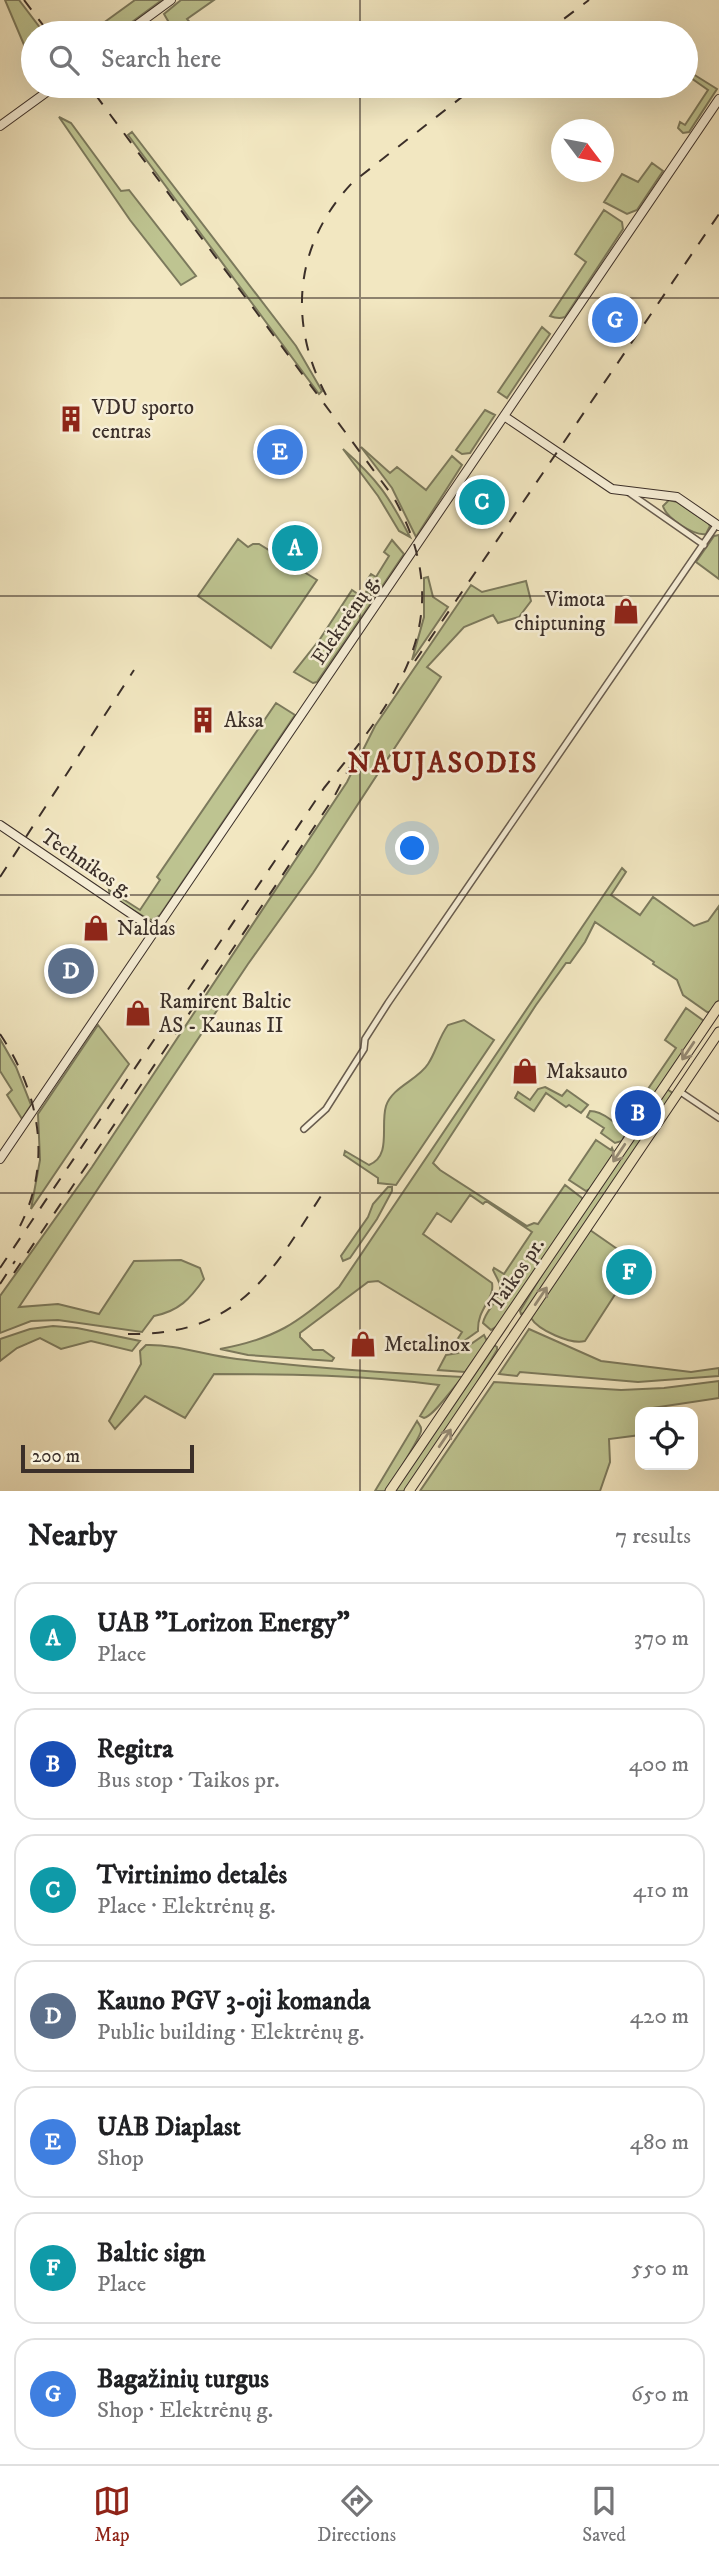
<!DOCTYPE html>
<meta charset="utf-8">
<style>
body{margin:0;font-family:"IM FELL DW Pica",serif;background:#f6f6f6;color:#202124}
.controls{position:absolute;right:21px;bottom:21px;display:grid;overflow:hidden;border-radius:14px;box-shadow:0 7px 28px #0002}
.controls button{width:63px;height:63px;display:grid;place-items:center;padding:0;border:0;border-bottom:2px solid #e0e0e0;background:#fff;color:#202124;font:35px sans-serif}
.compass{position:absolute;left:551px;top:119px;width:63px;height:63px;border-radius:50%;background:#fff;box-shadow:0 7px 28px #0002;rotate:122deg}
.scale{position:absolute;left:21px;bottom:18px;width:173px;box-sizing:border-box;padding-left:7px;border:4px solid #3b2f29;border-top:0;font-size:19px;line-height:24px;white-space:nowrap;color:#3b2f29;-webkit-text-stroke:5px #f7efd7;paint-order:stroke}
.you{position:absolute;left:413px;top:849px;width:24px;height:24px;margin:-18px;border:5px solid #fff;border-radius:50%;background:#1a73e8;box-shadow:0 0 0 10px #1a73e833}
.badge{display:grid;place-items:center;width:46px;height:46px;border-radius:50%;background:#8f2418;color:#fff;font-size:23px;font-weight:700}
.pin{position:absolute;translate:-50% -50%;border:4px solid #fff;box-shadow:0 2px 7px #0006}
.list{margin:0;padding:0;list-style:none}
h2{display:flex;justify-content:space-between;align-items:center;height:91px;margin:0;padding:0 28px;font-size:30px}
h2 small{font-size:23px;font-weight:400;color:#757577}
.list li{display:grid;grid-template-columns:46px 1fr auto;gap:21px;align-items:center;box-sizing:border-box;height:112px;margin:0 14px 14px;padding:0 14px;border:2px solid #e0e0e0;border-radius:21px}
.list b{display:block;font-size:26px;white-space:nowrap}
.list p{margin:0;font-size:23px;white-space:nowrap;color:#757577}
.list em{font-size:23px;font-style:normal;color:#757577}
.icon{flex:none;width:38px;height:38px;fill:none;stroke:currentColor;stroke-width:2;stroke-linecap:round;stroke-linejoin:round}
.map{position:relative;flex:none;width:719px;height:1491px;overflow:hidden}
.search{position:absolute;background:#fff;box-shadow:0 7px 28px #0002;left:21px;right:21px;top:21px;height:77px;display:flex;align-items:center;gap:18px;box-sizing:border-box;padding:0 24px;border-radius:38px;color:#757577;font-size:26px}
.sheet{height:973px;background:#fff}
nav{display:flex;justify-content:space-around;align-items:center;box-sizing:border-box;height:98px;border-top:2px solid #e0e0e0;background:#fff;font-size:19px;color:#757577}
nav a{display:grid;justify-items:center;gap:4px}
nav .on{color:#8f2418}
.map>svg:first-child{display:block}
.green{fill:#bec491;stroke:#7c7a5d;stroke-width:2}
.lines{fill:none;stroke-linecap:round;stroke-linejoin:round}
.street-casing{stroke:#695d4f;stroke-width:8}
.secondary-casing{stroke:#3b2f29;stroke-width:10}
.primary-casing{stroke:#3b2f29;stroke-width:11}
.street{stroke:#f7efd7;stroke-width:5}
.secondary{stroke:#f7efd7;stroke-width:8}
.primary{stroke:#f2e7c1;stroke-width:9}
.rail{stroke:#3b2f29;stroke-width:2;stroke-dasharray:12 12;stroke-linecap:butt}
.oneway{stroke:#968b75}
.grid{fill:none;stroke:#3b2f29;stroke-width:2;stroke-opacity:0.55}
.labels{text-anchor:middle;stroke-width:5;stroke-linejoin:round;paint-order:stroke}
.poi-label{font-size:21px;fill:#3b2f29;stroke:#f7efd7;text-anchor:start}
.street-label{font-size:21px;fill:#3b2f29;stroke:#f7efd7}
.district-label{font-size:28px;font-weight:bold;letter-spacing:2px;fill:#7a1f14;stroke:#f7efd7}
</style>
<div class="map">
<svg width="719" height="1491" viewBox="0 0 719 1491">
<rect width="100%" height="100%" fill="#f2e7c1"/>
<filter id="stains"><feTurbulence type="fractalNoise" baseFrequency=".00286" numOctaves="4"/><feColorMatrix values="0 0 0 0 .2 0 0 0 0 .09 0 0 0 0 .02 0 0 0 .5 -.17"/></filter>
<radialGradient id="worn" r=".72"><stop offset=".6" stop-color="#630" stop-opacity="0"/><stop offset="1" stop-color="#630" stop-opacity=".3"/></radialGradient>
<path class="green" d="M5 0H19L44 33H33V66Z
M135 0H162L117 33H97L95 29Z
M181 0H214L187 19 192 25 181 33H175L164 14Z
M693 74 717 89 689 132 683 133 678 128 680 122 685 125 708 90 691 78Z
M59 117 71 123 121 191 129 190 196 276 181 285 130 220Z
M132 132 296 346 322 391 319 394 128 135Z
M652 163 663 171 637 210 627 214 604 202 622 174 638 182Z
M604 210 622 222 623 229 565 317C559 319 555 318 550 316L586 262 575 254Z
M542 327 550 334 507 398 498 392Z
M485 410 495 415 470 453 462 454 456 450Z
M361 447 390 473 397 467 426 490 452 456 462 465 416 537 392 488Z
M343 449C377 479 389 496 410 537L399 531 378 496Z
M669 500 677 502 708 523 710 526 706 534C694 536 666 518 663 506Z
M719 535V579L696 562 714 536Z
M238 539 248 547 253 544H259L317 580 271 648 198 596Z
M392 540 404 554 375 597 366 592 369 586 365 583 371 574 376 577 389 556 384 552Z
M428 577 433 597 448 607 412 660 424 617V578Z
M526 581 531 601 519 617 498 623 493 615 464 627 427 667 441 677 313 873 248 964 19 1307 58 1304 99 1314 134 1261 181 1260 200 1268 204 1279C190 1299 179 1311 154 1316L142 1332 58 1320 31 1321 0 1333V1296L92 1167 347 782 375 726 471 585 482 592Z
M352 590 371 603 317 682 313 683 294 672 320 639Z
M276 703 295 715 160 915 152 920 148 919 110 896 109 890 140 910 160 880 157 877Z
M622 868 626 872 611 895 640 915 653 897 694 926 708 921 719 906V1000L711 1012H707L683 995 677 980 653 964 654 962 595 922 585 942 570 963H566L536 1005 433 1163 440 1170 527 1226 534 1223 538 1224 565 1185 582 1198V1201L497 1326 491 1330 483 1323C485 1310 502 1299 500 1286 499 1280 495 1275 493 1270L494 1268 504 1274 532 1232 486 1201 483 1204 470 1195 451 1222 437 1213 423 1234 492 1283C495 1300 477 1308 478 1331L450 1351 462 1332 378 1281 368 1282 300 1333V1337L313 1350H323L334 1358 332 1361 248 1355 220 1349C275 1339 298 1323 339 1287Z
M686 1008 704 1021 658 1089 647 1101 645 1100 627 1127 620 1123 622 1119 626 1121 676 1048 665 1040Z
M464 1020 494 1040 396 1185 378 1183V1178L344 1155 345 1151 369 1165C392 1156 380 1126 386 1106 392 1087 418 1080 428 1064 436 1052 439 1037 448 1025Z
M98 1025 129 1064 31 1209 40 1160 38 1114Z
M0 1039 16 1067 31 1105 22 1119 7 1095 12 1090 0 1071Z
M545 1087 562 1096 567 1090 588 1105 581 1113 569 1105 566 1107 546 1093 534 1111 515 1098 518 1092 530 1100 538 1089Z
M667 1089 674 1094 525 1313 521 1314 520 1311 555 1253Z
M590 1111C602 1111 620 1125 625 1135L622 1141 615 1143 601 1133 604 1128 587 1117Z
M596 1140 611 1150 612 1148 614 1153 590 1189 586 1191 569 1180Z
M388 1187H392V1191L377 1219 350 1258 343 1261 341 1256 368 1217 373 1204Z
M590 1230 636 1262 585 1341C571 1345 538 1330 531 1318Z
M53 1326 77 1328 140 1341 132 1351 91 1341 61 1349 40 1338 17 1348 0 1361V1339L30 1329Z
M529 1329 601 1361 691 1372 719 1368V1376L638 1382 520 1372 517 1376 499 1374Z
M484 1335 487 1341 465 1372 438 1370 446 1355 458 1353Z
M146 1345C176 1344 207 1356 237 1359 312 1368 387 1373 463 1377 453 1387 434 1416 424 1418L420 1416 439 1385C364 1375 290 1374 214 1374L185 1418 145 1396 115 1429 109 1421 141 1364 140 1351Z
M494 1345 497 1347V1350L471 1393 405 1491H394Z
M719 1381V1398L646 1409 640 1412V1435L609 1439 610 1462 600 1491H420L494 1382 621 1390 664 1388Z
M417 1421C419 1425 422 1426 421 1431 421 1436 391 1484 387 1491H375Z"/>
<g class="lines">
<g class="street-casing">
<path id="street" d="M628 492 704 545
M679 1091 719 1118
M304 1129 326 1109 364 1049 365 1039 388 1003 717 524"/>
</g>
<g class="secondary-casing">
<path id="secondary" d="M126 33 171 0
M0 126 55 86
M504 416 612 489 677 497 719 526
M0 825 155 930
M0 1159 719 99"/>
</g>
<g class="primary-casing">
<path id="primary" d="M390 1491 719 1006
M409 1491 719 1032"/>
</g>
<use href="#street" class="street"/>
<use href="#secondary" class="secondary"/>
<use href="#primary" class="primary"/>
<path class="rail" d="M24 0 49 33
M545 33 589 0
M326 395C287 321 295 243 353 182L476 86
M415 661 719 214
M0 877 134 670
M0 1034C39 1092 53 1161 20 1226
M0 1268 324 788C399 696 460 617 394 498L89 86
M14 1273 280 879 334 797 352 763
M0 1284 15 1261
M128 1334C240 1336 272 1272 326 1188"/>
</g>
<defs><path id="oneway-shaft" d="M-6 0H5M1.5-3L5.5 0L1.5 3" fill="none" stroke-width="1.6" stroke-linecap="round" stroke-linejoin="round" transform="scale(1.75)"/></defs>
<g class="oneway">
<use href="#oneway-shaft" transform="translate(688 1051) rotate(124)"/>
<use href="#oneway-shaft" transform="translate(619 1153) rotate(124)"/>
<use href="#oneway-shaft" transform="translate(541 1296) rotate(-56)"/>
<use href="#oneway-shaft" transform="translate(445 1438) rotate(-56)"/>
</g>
<path class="grid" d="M360 0V33M360 86V1491M0 298H719M0 596H719M0 895H719M0 1193H719"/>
<defs>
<g id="building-bare" transform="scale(2.1)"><path d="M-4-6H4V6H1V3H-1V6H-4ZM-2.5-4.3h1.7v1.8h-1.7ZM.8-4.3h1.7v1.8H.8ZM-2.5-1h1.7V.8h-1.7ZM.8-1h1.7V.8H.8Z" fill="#8f2418" stroke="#f7efd7" stroke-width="2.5" paint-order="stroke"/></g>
<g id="shop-bare" transform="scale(2.1)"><path d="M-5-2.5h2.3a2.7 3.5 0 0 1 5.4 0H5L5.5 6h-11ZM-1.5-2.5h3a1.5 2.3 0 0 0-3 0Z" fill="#8f2418" stroke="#f7efd7" stroke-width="2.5" paint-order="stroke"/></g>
</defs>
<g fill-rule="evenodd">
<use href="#building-bare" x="71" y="419"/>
<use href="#shop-bare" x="626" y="611"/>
<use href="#building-bare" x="203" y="720"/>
<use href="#shop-bare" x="96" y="928"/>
<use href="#shop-bare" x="138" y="1013"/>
<use href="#shop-bare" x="525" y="1071"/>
<use href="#shop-bare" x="363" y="1344"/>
</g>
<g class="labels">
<g class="poi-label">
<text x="92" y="414">VDU sporto<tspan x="92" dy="24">centras</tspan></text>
<text x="605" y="606" text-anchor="end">Vimota<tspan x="605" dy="24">chiptuning</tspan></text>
<text x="224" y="727">Aksa</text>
<text x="117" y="935">Naldas</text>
<text x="159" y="1008">Ramirent Baltic<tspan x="159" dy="24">AS - Kaunas II</tspan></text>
<text x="546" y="1078">Maksauto</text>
<text x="384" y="1351">Metalinox</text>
</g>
<g class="street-label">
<text transform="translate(345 619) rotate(-56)" y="7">Elektrėnų g.</text>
<text transform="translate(87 863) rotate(34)" y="7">Technikos g.</text>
<text transform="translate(516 1274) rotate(-56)" y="7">Taikos pr.</text>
</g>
<g class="district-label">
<text x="443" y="772">NAUJASODIS</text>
</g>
</g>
<rect width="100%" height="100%" filter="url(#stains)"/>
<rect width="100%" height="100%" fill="url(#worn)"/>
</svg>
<div class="controls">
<button><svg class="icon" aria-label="locate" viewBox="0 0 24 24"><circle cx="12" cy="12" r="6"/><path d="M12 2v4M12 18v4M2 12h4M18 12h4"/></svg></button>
</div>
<svg class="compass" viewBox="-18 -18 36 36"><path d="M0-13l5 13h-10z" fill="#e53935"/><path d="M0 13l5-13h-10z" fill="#757577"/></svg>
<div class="scale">200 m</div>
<div class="you"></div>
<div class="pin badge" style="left:295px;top:548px;background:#0f9aa8">A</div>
<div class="pin badge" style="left:638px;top:1113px;background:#1a4fb4">B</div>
<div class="pin badge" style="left:482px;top:502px;background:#0f9aa8">C</div>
<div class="pin badge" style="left:71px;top:971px;background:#5c6f8a">D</div>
<div class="pin badge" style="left:280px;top:452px;background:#3f7fe0">E</div>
<div class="pin badge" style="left:629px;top:1272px;background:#0f9aa8">F</div>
<div class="pin badge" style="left:615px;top:320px;background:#3f7fe0">G</div>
<div class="search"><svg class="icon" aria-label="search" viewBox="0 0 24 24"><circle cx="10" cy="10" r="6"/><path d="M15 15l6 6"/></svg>Search here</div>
</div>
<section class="sheet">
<h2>Nearby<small>7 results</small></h2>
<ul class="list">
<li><span class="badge" style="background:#0f9aa8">A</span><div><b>UAB &quot;Lorizon Energy&quot;</b><p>Place</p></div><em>370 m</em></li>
<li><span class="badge" style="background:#1a4fb4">B</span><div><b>Regitra</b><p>Bus stop · Taikos pr.</p></div><em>400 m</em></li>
<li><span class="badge" style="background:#0f9aa8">C</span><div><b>Tvirtinimo detalės</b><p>Place · Elektrėnų g.</p></div><em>410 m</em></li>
<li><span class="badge" style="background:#5c6f8a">D</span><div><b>Kauno PGV 3-oji komanda</b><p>Public building · Elektrėnų g.</p></div><em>420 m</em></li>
<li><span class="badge" style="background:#3f7fe0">E</span><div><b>UAB Diaplast</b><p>Shop</p></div><em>480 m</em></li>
<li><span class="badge" style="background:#0f9aa8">F</span><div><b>Baltic sign</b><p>Place</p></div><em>550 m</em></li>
<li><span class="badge" style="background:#3f7fe0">G</span><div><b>Bagažinių turgus</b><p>Shop · Elektrėnų g.</p></div><em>650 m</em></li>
</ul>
</section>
<nav>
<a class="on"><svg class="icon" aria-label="map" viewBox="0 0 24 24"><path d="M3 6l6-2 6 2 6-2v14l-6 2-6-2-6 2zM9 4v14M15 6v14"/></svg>Map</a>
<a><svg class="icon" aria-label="directions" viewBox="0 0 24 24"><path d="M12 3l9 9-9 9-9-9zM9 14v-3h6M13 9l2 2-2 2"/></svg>Directions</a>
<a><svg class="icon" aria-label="saved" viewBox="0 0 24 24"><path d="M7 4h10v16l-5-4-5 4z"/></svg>Saved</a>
</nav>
